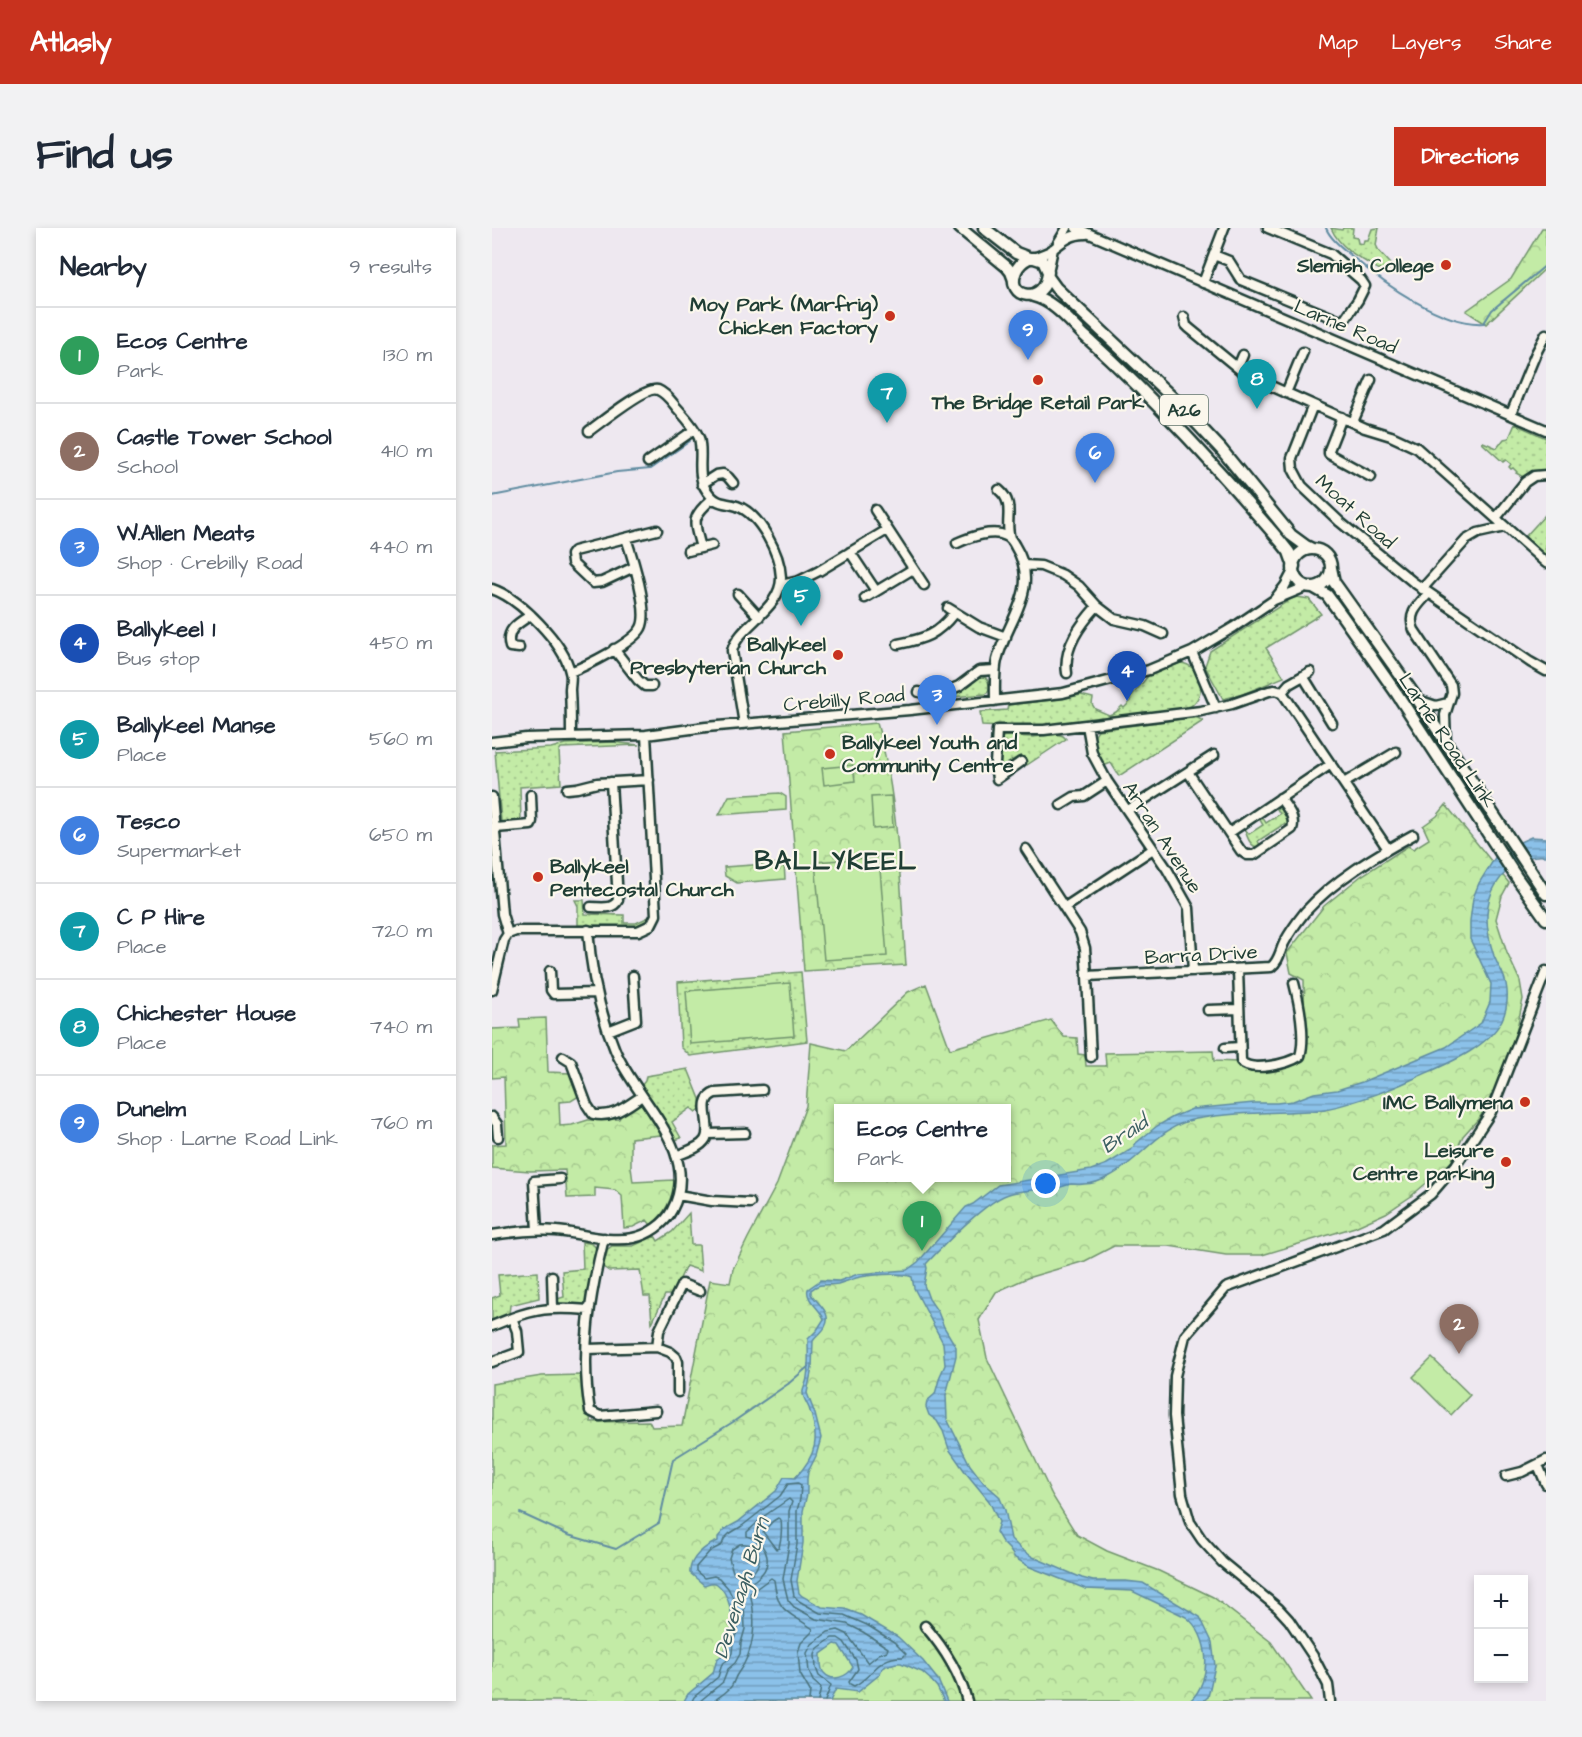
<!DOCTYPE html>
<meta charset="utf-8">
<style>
body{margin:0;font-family:"Architects Daughter",sans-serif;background:#f2f2f3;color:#1f2937}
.controls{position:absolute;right:18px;bottom:18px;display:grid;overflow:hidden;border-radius:0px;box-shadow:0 3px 9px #0003}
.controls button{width:54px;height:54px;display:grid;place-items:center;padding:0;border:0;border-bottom:2px solid #e0e1e3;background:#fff;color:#1f2937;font:30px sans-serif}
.you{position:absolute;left:554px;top:956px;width:21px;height:21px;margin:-15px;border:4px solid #fff;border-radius:50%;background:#1a73e8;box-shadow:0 0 0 9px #1a73e833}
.badge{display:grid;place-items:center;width:39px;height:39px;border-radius:50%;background:#c8321e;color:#fff;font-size:20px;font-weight:700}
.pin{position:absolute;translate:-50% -50px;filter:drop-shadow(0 2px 3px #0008)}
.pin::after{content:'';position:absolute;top:32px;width:21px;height:18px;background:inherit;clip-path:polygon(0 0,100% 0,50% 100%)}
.popup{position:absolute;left:342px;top:876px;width:177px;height:78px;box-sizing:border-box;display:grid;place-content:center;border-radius:0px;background:#fff;filter:drop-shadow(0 2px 4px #0005);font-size:20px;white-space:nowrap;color:#747a83}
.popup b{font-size:22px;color:#1f2937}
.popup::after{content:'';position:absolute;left:50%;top:100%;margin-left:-12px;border:12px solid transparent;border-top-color:#fff}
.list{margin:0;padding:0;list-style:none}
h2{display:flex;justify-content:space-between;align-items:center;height:78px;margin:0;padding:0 24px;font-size:26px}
h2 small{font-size:20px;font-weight:400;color:#747a83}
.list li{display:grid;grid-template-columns:39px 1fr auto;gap:18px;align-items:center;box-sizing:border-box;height:96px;padding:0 24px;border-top:2px solid #e0e1e3}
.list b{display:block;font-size:22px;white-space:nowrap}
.list p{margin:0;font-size:20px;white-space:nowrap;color:#747a83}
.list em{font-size:20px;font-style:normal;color:#747a83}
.map{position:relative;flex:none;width:1054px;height:1473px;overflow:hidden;border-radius:0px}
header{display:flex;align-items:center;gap:36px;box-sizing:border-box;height:84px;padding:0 30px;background:#c8321e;color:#fff}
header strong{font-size:28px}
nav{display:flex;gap:33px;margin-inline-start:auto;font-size:21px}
.intro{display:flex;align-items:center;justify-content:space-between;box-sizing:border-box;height:144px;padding:0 36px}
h1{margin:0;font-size:42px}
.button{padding:15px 27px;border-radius:0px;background:#c8321e;color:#fff;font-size:21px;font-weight:700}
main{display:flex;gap:36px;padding:0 36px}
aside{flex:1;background:#fff;border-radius:0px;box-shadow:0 3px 9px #0003}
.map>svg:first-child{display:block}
.grass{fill:url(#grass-dots);stroke:#71946d;stroke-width:1.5}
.park{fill:url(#park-crowns);stroke:#71946d;stroke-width:1.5;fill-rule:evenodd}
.pitch{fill:#c3eba6;stroke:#71946d;stroke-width:1.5}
.water{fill:url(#water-rules);stroke:#608ca1;stroke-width:1.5;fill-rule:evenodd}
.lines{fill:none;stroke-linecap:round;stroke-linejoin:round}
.shore{stroke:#4a727c;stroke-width:1.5}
.stream{stroke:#608ca1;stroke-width:2}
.minor-casing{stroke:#1f3d34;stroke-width:13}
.major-casing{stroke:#1f3d34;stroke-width:15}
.minor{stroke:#fbf7ec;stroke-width:8}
.major{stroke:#fbf7ec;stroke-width:10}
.poi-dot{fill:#c8321e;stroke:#fbf7ec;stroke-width:2}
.labels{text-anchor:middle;stroke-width:4.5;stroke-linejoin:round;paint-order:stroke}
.shield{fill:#fbf7ec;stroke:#61756b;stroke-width:1.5}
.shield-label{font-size:18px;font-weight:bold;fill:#1f3d34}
.poi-label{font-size:20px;font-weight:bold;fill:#1f3d34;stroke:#fbf7ec;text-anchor:end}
.street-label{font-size:20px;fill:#1f3d34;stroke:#fbf7ec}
.water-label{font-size:21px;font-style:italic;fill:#3a5e61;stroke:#fbf7ec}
.district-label{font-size:26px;font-weight:bold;letter-spacing:1.5px;fill:#1f3d34;stroke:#fbf7ec}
</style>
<header>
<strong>Atlasly</strong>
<nav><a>Map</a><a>Layers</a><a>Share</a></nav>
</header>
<div class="intro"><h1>Find us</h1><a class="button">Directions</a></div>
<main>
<aside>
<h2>Nearby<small>9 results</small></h2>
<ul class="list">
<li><span class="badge" style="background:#2e9e5b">1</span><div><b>Ecos Centre</b><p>Park</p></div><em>130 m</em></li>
<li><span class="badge" style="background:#8d6e63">2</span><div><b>Castle Tower School</b><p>School</p></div><em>410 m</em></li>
<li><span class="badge" style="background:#3f7fe0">3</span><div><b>W.Allen Meats</b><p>Shop · Crebilly Road</p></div><em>440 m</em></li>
<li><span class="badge" style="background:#1a4fb4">4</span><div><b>Ballykeel 1</b><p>Bus stop</p></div><em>450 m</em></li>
<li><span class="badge" style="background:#0f9aa8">5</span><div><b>Ballykeel Manse</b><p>Place</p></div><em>560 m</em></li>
<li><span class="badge" style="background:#3f7fe0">6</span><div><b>Tesco</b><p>Supermarket</p></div><em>650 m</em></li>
<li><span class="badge" style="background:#0f9aa8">7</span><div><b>C P Hire</b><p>Place</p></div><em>720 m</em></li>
<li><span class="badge" style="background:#0f9aa8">8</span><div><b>Chichester House</b><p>Place</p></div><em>740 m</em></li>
<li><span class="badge" style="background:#3f7fe0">9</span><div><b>Dunelm</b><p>Shop · Larne Road Link</p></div><em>760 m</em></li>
</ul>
</aside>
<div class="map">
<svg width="1054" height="1473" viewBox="0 0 1054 1473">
<defs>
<pattern id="grass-dots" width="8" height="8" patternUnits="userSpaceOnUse" patternTransform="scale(1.5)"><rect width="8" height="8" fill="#c3eba6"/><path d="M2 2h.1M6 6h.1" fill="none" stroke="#a7ca90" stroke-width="1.8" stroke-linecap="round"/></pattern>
<pattern id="park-crowns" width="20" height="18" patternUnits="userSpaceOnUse" patternTransform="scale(1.5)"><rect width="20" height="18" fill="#c3eba6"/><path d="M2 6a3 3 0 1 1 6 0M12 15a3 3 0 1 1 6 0" fill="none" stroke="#a7ca90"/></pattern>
<pattern id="water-rules" width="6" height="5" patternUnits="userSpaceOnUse" patternTransform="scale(1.5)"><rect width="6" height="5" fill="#8bc1e9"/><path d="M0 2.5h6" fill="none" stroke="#719ebe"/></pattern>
</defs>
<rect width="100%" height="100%" fill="#eee8f0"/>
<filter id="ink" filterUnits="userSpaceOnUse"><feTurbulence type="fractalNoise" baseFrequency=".0167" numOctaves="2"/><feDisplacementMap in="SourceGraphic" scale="12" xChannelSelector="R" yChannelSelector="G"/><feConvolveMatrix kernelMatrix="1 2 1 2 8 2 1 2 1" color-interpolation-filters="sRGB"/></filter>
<g filter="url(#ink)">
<path class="grass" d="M839 0 850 2 851 0H861L860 9 865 10 866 15 871 16 872 12H876L880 1 887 0 884 17 887 23 898 35 895 46C875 34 849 23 839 0Z
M1023 196 1054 210V246L1033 250 1024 245 1025 244 1021 240 1019 241 1017 239 1019 236 1014 232 1011 234 990 215 991 214 1005 220 1012 211 1017 210Z
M1054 286V328L1053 329 1032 310Z
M805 369 817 371 829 386 774 420 792 449 751 466 731 471 713 438 718 423 799 371Z
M688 435C710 436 719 472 691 482L559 498 531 500 490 498 488 484 515 482 516 477 568 471 589 467 601 470 600 476 603 481 617 487 624 484 630 478 632 480 639 473 637 471 656 448Z
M488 448 494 450C498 455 499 462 494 466L448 470 470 463 477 455Z
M704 489 711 493 627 548 619 535 614 537 610 536C604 526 597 512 606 502Z
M565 506 571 508 574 511 535 537 530 528C524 528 516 536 510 539L506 537 508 513 510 509 514 508 541 509Z
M120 514 147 517 69 520 67 523 69 556 28 559 29 592 25 595H12L9 593 3 523 59 520 73 516Z
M788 580 791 581 798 592 796 601 792 596 766 613 769 619C759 621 755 610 753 601L757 606 771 597 768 592 771 590 774 595 788 586 785 581Z
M83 672H92L93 686 132 687V695H144L159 688 157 693 148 698 86 697V678Z
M309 744 315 813 198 828 189 819 186 754Z
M196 841 208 871 209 881 204 884 199 880 180 894 189 910 183 912 149 858 153 853 154 848Z
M197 985 199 1017H207L209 1043 194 1038 180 1067H173L160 1095 158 1068H152L148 1042 117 1043 111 1039 116 1021 120 1018H141L163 1008 166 1013 180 1004Z
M90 1014C97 1015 103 1015 105 1023L94 1075 90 1078 66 1076 64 1075 65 1071 72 1069 70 1043 91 1041Z
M46 1044 47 1070 18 1077 17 1086 0 1093V1070L8 1067 6 1047Z"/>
<path class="park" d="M1050 0H1054V40L994 96 974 83 1019 51Z
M385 495C407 573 408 656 414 737L312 743 293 503Z
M288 565 294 569V582L227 587 237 568Z
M954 577 1017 655 1010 668 1004 691 1015 725 1028 753 1031 771 1018 834 988 889 971 908 959 934 918 969 894 985 863 999 770 1027H734L677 1018H622L593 1033 535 1050 504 1064 487 1092 495 1130 560 1267 585 1307 615 1323 667 1343 721 1369 779 1414 819 1473H0V1156L50 1148 88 1147 99 1194 157 1193 160 1199 190 1198 218 1052 238 1055 241 1041 256 1010 285 956 314 878 319 815 354 823 416 764 434 756 458 821 559 792 572 809 585 810 586 826 593 827 594 838H614L613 825 721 823 722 833 745 834 747 840 750 841 779 842 810 833 813 824 812 752 799 745 795 725 832 678 869 648 916 618 921 621 937 611 931 598 945 588ZM346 880H514V950H346Z
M292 635 293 651 245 655 233 648 232 639Z
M54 790 56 844 78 845 87 868 79 873 67 874 68 898 80 897 96 892 127 891 131 884 149 875 169 907 139 910V939L141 954 182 952C181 971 174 985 159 997L155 992 141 999 132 1000 130 968 123 962 103 960V969L75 970 73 942 38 943 0 940V917L14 916 12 849 0 850V801L28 800 27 791Z"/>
<path class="pitch" d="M361 537 363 553 332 557 330 540Z
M399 568 401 599 381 601 379 569Z
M387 629 395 728 332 732 323 634Z
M298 755 302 808 198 816 194 763Z
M940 1130 978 1167 959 1187 921 1149Z"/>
<path class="water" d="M1039 609 1054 610V628C1038 626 1025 632 1014 644 990 668 992 697 1002 728 1004 733 1007 739 1010 744 1017 759 1017 777 1010 792 995 822 949 838 921 851 896 863 844 882 817 883 780 885 741 884 704 891 667 898 648 933 618 948 611 952 600 956 592 956 588 957 583 956 579 956 574 957 570 959 565 960 550 962 535 961 520 965 496 970 452 1017 434 1036L435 1040 432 1057 437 1071 446 1084 452 1099 464 1119V1128L454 1167 455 1191 478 1237 491 1254 507 1268 513 1282 519 1311 529 1321 541 1329 590 1350 601 1353H634L651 1355 708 1389 720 1414 723 1438 716 1469 711 1473H698C721 1452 718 1407 694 1389L640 1363 594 1361 538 1339 523 1330 517 1321 510 1314 504 1304 507 1294 497 1273 474 1245 457 1221 451 1203 445 1193 437 1187 434 1179 435 1173 443 1166 448 1148 453 1137 451 1115 422 1060 420 1049C409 1044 376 1047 364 1050 358 1052 352 1054 346 1056 335 1058 328 1054 319 1062V1066C326 1076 341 1085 333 1099 330 1105 324 1108 321 1113L320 1140 315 1165 323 1186 329 1210 324 1228 316 1244 315 1251V1266L311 1283V1315L305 1353 307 1365 310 1368 330 1379 353 1381 369 1387 406 1409 431 1433 446 1452 455 1473H452L445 1459 438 1451 430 1444 409 1435H404L394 1438 390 1441 387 1447 366 1464 344 1461 338 1473H192L196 1466 221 1445 225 1431C235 1425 233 1422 235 1412 236 1409 238 1406 239 1403 243 1390 236 1364 225 1356 221 1353 216 1356 212 1357L198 1345C197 1330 213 1318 226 1313V1309L233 1301 246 1294 284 1263 292 1249 303 1250C325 1227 328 1210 317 1180 315 1175 310 1169 311 1163 312 1158 315 1154 315 1149 317 1137 316 1123 316 1111L325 1102 332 1091C328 1080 313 1072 316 1061L329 1052 347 1053 366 1046 415 1042 426 1034 474 979 481 976 506 957 599 942 615 936 640 921 644 915 665 898 681 889 700 881 762 875H785L801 873 822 865 845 862 870 854 954 819 989 795 998 774 999 756 978 711V693L981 670 987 655 1004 628 1017 619ZM343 1416 347 1417 361 1439C356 1448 341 1455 332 1445 328 1441 329 1432 329 1426Z"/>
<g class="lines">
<path class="shore" d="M286 1290 289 1292C290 1300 289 1312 287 1320L284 1321 271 1304 281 1293Z
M248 1316C282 1313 265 1362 241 1344L237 1330 240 1321Z
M200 1473 202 1469 226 1449 230 1436 237 1431 240 1425 241 1413 246 1402 244 1376 236 1360 227 1350 222 1348 212 1350 204 1343V1339L218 1323 230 1317 232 1311 237 1306 250 1298 288 1268 296 1256 306 1255 309 1257 308 1271 305 1283V1316L299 1352 302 1368 307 1373 328 1385 352 1387 375 1397 402 1414 414 1426 411 1429C385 1428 382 1448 362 1458L358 1456 357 1454 366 1441 364 1432 352 1414 346 1410H340L325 1421 323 1427 324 1440 327 1448 339 1457 333 1473
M208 1473 231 1454 236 1441 243 1435 248 1426 249 1415 253 1401 252 1375 245 1358C251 1356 257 1356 263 1352 283 1338 277 1316 255 1308V1304L275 1286 297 1271 300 1274 297 1283V1316L291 1351 296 1372 302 1379 324 1391 355 1396 371 1404 396 1420 395 1423 387 1426 376 1435 355 1406 346 1402 336 1404 320 1416 315 1425 317 1444 321 1453 329 1460 326 1473
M222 1473C227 1469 232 1466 237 1461 242 1457 242 1450 246 1445 263 1423 265 1393 258 1365L279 1350 282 1352C286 1387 297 1383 321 1401L320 1404 309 1415 306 1424 308 1446 318 1463 317 1473"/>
<path class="stream" d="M834 0C839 12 852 21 862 30 892 56 951 98 992 95L1000 82 1054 37
M0 268 125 244 158 241 198 213
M28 1285 76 1307 124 1321 167 1295 181 1231 241 1194 296 1156 317 1138"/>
<g class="minor-casing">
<path id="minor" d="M584 0 1054 202
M566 15 575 0
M722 27 737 33 749 52 851 94 866 72 873 58 869 52 839 26 776 0
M542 30C548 27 556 25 561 21 572 12 580 6 594 6
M556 44 561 21
M711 55 732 0
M692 89 694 97 697 100 747 141 759 149 873 200 899 208 925 220 1054 335
M746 139 751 127
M794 165 811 124
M821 177 800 230 801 241 810 258 848 294 921 354 1038 434 1054 443
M1019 186 1044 125 1054 106
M850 189 837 222V226L879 249
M861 194 879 152
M97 203C108 195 155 157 166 162 174 165 180 174 185 180 193 189 203 199 207 210 212 228 203 246 215 263 225 277 231 274 245 278 268 286 288 326 289 349 290 381 246 397 240 423L252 496
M156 234 202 202
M210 256 224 247 231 246 236 249 241 255
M507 262C524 276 512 293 518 310
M383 282 432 357
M1004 290 1033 254 1042 248 1054 247
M465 315C478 309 501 301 514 308 519 310 521 314 523 318 550 361 515 392 505 432 502 446 503 459 503 473
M209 320C202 293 198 290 220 271
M196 323 220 317
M358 324 384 363
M532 337 549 338 571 347 587 358 605 378 622 391 653 398 671 406
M142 339 110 354 101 355 80 335 79 327 82 323 165 302
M289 357 307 353 327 343 395 302
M0 361C27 370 72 415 78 444 80 449 78 457 78 462 79 478 79 494 79 509
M930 361 974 312 986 305 1013 299
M246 366 267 389
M936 366C926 377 915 386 922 402L959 457 960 465 953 487 954 514
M373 370 421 341
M782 372 793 358 802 341
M456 380 487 399 514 409
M406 416C432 411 445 407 462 385
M27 420 18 419C13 402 26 395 39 387
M122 421 146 452 153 458H160
M700 424 724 480
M78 444C94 438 141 415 149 400 158 384 140 328 134 310
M575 445C571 419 589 396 605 378
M811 448 840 495
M427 464 437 466 455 463 467 458 487 443 503 442
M790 464 896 621
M790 464 797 456 818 444
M926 472 944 478 956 475
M595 497 600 525 615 553 675 641 697 680 701 743
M0 514 34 510 154 507 214 499 418 482 571 465 657 442 700 424 742 399 782 372 816 358
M529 534 505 551 503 536 505 502H552L709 483 740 476 777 463 783 462 790 464
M696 544 749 623 755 627H762L800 601C804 589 795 580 788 570
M852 555 904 524
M75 561 85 560 105 555 157 552
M0 569 10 686 16 706 12 712 0 762
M569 577 582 569 592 568 615 553
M636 582 722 527
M3 600 39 597 40 593 39 567
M737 605 839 536
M534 621 588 704 593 720 595 748
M99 679C109 679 121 682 126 672L119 554
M573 679 661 621
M16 706 24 703H146L159 697 164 687 154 507
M746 741 749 833C758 845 796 836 808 828 814 809 807 774 802 755
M58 743 59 762 62 766 105 765
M716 782 747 781
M116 803 144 792 141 748
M733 820 748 819
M71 829 79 834 95 877 101 886C120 891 135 878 150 868
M599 829 595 748 779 739C787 733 788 723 792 715 798 704 805 694 813 684 842 652 883 628 921 607
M0 889 5 896 6 909
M216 906 253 905
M184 928C193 924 208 920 213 912 222 898 203 872 223 865L270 862
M186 967 220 973 258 975
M45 1002 42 953 68 951
M0 1007C21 1004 43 1001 64 1003 89 1005 115 1015 141 1010 156 1007 173 996 180 982 211 924 143 871 123 822 107 783 99 743 96 702
M112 1010C98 1066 88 1125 98 1183L108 1188 164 1183
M60 1048 61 1080
M0 1098C19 1090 38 1082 59 1081 72 1080 85 1081 97 1082
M165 1119 167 1103 190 1056 208 1063
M95 1121 165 1119 178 1124 184 1129 186 1134V1164
M0 1134 27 1124 25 1103 20 1090
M1046 1237 1054 1256
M1014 1248 1030 1244 1054 1232
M433 1398C451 1419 468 1446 475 1473
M838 1473 836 1457 821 1428 797 1392 786 1380 730 1334 710 1312 698 1294 690 1266 682 1188 683 1148 693 1108 734 1060 892 1001 939 966 964 937 999 884 1054 743"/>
</g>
<g class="major-casing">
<path id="major" d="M468 0 515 39 519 44 522 52
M492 0 524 25 537 30
M537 30H542L551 33 556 44C554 78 512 71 524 43 527 36 531 33 537 30Z
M556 49 564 60 683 172 729 221 799 307 814 318 820 321
M541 68C562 73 578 94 594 109 664 172 727 242 789 314L797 324 802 338
M801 340a19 19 0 1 1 38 0a19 19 0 1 1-38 0Z
M839 340 842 354 926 472 1054 666
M821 359 835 367 851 389 905 466 1025 650 1054 691"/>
</g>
<use href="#minor" class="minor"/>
<use href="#major" class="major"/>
</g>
</g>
<g class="poi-dot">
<circle cx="954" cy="37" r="6"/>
<circle cx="398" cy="88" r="6"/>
<circle cx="546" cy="152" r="6"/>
<circle cx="346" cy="427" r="6"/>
<circle cx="338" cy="526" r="6"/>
<circle cx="46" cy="649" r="6"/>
<circle cx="1033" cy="874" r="6"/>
<circle cx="1014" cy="934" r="6"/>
</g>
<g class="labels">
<rect class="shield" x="668" y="167" width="48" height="30" rx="4.5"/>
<g class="shield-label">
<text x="692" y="188">A26</text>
</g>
<g class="poi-label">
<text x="942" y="44">Slemish College</text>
<text x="386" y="83">Moy Park (Marfrig)<tspan x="386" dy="23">Chicken Factory</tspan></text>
<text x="546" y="181" text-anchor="middle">The Bridge Retail Park</text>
<text x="334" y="423">Ballykeel<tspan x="334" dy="23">Presbyterian Church</tspan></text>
<text x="350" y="521" text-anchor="start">Ballykeel Youth and<tspan x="350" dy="23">Community Centre</tspan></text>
<text x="58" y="645" text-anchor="start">Ballykeel<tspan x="58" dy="23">Pentecostal Church</tspan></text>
<text x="1021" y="881">IMC Ballymena</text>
<text x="1002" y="929">Leisure<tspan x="1002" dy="23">Centre parking</tspan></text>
</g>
<g class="street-label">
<text transform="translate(854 98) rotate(23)" y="7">Larne Road</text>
<text transform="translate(864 283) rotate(42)" y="7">Moat Road</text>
<text transform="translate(352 471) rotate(-5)" y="7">Crebilly Road</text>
<text transform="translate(956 512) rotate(56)" y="7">Larne Road Link</text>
<text transform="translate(671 609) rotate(57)" y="7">Arran Avenue</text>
<text transform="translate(709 726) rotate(-3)" y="7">Barra Drive</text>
</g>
<g class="water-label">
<text transform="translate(632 906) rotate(-34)" y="7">Braid</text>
<text transform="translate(249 1360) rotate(-73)" y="7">Devenagh Burn</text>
</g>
<g class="district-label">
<text x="344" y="641">BALLYKEEL</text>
</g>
</g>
</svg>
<div class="controls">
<button>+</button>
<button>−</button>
</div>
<div class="you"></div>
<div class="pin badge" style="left:430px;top:1023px;background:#2e9e5b">1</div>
<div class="popup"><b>Ecos Centre</b>Park</div>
<div class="pin badge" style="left:967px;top:1126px;background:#8d6e63">2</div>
<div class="pin badge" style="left:445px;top:497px;background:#3f7fe0">3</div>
<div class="pin badge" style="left:635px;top:473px;background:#1a4fb4">4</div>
<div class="pin badge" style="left:309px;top:398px;background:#0f9aa8">5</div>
<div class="pin badge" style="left:603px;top:255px;background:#3f7fe0">6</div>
<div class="pin badge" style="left:395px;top:195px;background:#0f9aa8">7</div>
<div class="pin badge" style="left:765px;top:181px;background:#0f9aa8">8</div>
<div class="pin badge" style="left:536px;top:132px;background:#3f7fe0">9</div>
</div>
</main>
